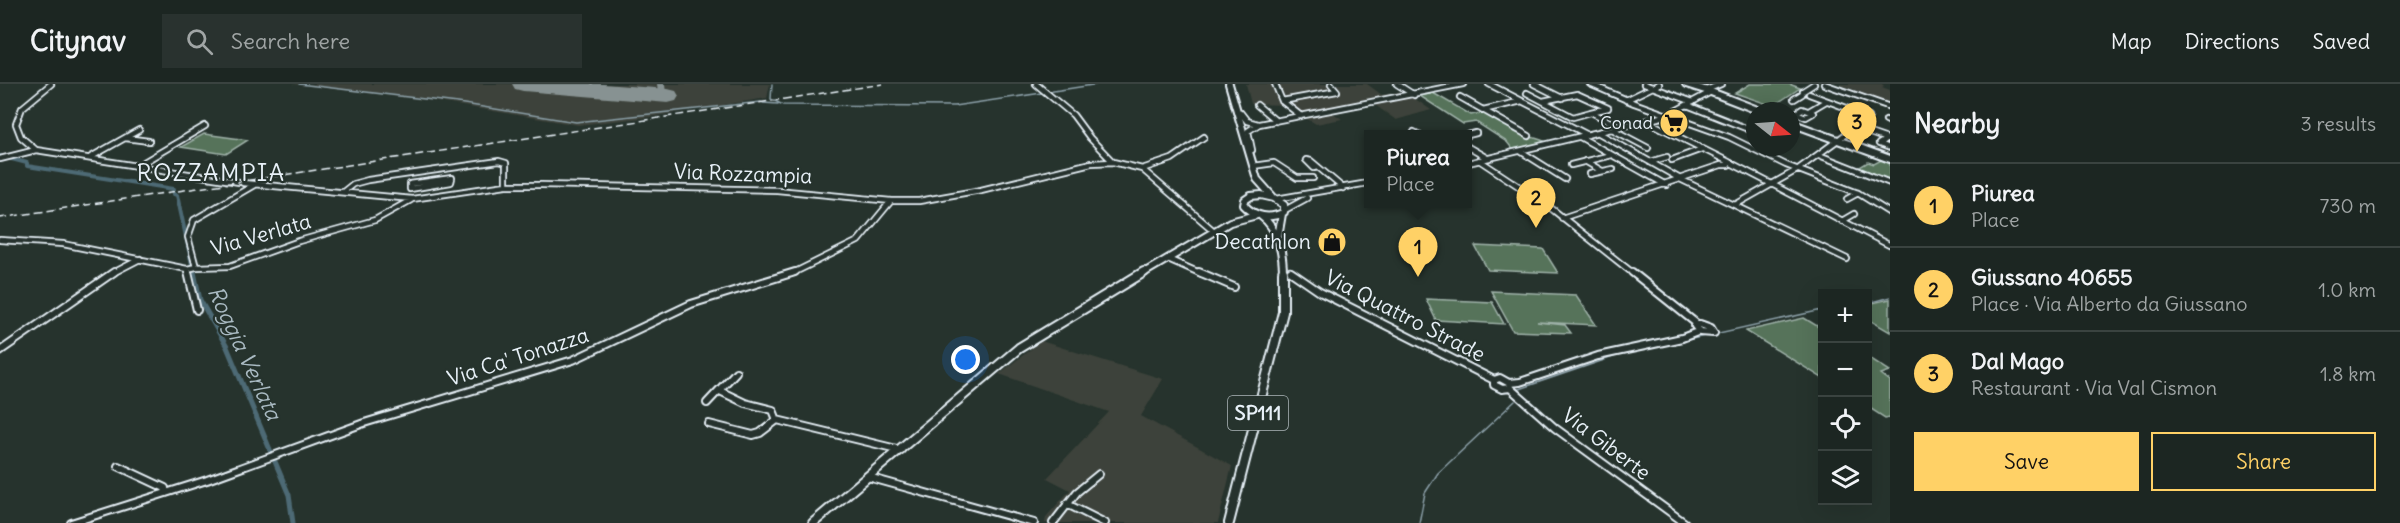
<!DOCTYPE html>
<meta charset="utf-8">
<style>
body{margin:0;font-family:Delius,sans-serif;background:#29322f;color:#f1f3f6}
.controls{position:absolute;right:18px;bottom:18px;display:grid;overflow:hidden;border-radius:0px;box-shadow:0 6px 24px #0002}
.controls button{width:54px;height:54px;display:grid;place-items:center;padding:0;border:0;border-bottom:2px solid #3a4340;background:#1c2622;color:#f1f3f6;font:30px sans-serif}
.compass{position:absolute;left:1746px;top:18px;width:54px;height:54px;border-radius:50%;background:#1c2622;box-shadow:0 6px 24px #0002;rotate:107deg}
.you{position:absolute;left:966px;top:276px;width:21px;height:21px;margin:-15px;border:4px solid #fff;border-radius:50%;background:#1a73e8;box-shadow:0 0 0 9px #1a73e833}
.badge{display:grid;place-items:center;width:39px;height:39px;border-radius:50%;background:#ffd166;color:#111;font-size:20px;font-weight:700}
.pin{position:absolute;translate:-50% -50px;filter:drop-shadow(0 2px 3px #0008)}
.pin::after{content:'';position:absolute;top:32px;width:21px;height:18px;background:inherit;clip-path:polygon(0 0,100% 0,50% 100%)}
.popup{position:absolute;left:1364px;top:46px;width:108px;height:78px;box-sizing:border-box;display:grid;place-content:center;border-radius:0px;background:#1c2622;filter:drop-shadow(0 2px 4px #0005);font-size:20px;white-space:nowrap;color:#a0a5a5}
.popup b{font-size:22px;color:#f1f3f6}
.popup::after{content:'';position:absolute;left:50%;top:100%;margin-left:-12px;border:12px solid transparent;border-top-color:#1c2622}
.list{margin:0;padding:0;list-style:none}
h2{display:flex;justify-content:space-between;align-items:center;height:78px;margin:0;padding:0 24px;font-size:26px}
h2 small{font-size:20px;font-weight:400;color:#a0a5a5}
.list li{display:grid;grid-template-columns:39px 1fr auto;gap:18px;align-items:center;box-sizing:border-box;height:84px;padding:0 24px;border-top:2px solid #3a4340}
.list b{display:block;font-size:22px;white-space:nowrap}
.list p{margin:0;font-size:20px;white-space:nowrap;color:#a0a5a5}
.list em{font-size:20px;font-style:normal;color:#a0a5a5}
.actions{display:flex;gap:12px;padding:18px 24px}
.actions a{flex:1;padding:14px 0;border:2px solid #ffd166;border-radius:0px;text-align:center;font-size:21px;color:#ffd166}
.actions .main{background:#ffd166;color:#111}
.icon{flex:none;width:33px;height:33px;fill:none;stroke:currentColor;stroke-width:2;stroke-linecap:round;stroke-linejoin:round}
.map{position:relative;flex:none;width:1890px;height:439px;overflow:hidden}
header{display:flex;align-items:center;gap:36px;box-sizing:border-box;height:84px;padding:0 30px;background:#1c2622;border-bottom:2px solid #3a4340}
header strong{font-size:28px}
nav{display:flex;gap:33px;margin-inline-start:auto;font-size:21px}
.search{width:420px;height:54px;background:#29322f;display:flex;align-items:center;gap:15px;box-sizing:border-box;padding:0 21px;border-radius:0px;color:#a0a5a5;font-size:22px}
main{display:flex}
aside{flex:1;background:#1c2622}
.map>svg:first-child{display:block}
.built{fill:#3c423a}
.green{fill:#56735a;stroke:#9fb2a9;stroke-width:1.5}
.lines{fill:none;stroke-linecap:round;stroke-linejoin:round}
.stream{stroke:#8ca0a9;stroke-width:1.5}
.canal-far1{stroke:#4e6a74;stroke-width:4}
.canal{stroke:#4e6a74;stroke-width:5}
.taxiway{fill:#879292;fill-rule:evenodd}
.runway{fill:#879292;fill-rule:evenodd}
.minor-far1-casing{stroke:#e8f1f8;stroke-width:8}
.minor-casing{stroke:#e8f1f8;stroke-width:10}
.major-far1-casing{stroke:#e8f1f8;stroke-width:10}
.major-casing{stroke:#e8f1f8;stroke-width:12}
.minor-far1{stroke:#26332d;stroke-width:4.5}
.minor{stroke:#26332d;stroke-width:6}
.major-far1{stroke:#26332d;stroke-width:6}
.major{stroke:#26332d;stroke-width:8}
.rail{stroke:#e8f1f8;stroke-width:1.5;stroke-dasharray:8 4;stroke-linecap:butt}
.labels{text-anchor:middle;stroke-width:4.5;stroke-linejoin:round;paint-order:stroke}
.far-poi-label{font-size:18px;fill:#e8f1f8;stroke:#26332d;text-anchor:end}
.shield{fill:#26332d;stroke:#aeb8bb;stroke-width:1.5}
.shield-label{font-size:20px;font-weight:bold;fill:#e8f1f8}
.street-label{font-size:21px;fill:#e8f1f8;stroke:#26332d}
.poi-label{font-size:21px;fill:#e8f1f8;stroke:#26332d;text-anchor:end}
.water-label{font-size:22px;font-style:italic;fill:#aabbc3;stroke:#26332d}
.quarter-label{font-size:24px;letter-spacing:1.5px;fill:#e8f1f8;stroke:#26332d}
</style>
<header>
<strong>Citynav</strong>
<div class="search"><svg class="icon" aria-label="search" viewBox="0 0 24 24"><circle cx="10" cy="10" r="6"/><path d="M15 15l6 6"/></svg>Search here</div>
<nav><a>Map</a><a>Directions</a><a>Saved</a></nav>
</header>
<main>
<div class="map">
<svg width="1890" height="439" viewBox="0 0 1890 439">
<rect width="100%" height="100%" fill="#26332d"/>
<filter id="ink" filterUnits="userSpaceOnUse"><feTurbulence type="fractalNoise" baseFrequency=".0167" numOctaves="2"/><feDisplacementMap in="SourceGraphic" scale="12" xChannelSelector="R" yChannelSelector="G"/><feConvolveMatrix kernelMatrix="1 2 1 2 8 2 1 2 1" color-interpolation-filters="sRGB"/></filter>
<g filter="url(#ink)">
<path class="built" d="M292 0H770L767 14 650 33 578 41 431 17Z
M1246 0H1367L1382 11 1404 7 1431 26 1396 36 1375 21 1333 29 1342 35 1316 40 1284 21 1251 20Z
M1838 0H1882L1884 2 1882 3 1890 6V23L1865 13 1868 11Z
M1041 257 1163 295 1141 332 1232 382 1218 439H1045L1046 433 1070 406 1047 394 1109 328 999 290Z"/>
<path class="green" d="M1750 0H1789L1800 4 1773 22 1735 9Z
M1433 9 1471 31 1486 28 1518 46 1515 48C1527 54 1536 52 1548 59L1514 67 1507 58 1476 38 1463 40 1420 12Z
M204 50 248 56 226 70 181 63Z
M1885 74 1890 76V96L1858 84 1868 78 1874 80Z
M1475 162 1543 165 1558 189 1488 186Z
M1491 207 1576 211 1596 241 1537 238 1565 241 1571 249 1513 247Z
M1426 215 1492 218 1504 240 1436 236Z
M1890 215V248L1868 235V220Z
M1804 234 1822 245V294L1746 247Z
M1868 273 1890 287 1881 290 1890 297V333L1885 334 1868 323Z"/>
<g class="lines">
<path class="stream" d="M299 0 458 19 576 38 761 18
M772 0 771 15 783 21 954 22 1042 9
M1047 8 1099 0
M763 19 778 20
M1868 219 1890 213
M1516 306 1616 272 1822 226
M1419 439 1425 409 1438 389 1515 317"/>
<path class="canal-far1" d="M0 72 27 79V82L174 105 173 107
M174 110 177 111 194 190"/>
<path class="canal" d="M194 188 200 216 227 263 289 411 293 439"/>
<path class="taxiway" d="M657 0H665L666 11 655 13 654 11 658 8Z"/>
<path class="runway" d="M512 0H603L668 5 676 7 679 12 676 17 668 19 523 7 515 5Z"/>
<g class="minor-far1-casing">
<path id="minor-far1" d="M51 0 22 24 16 40 21 53 36 66 239 98
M1036 0 1073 31 1090 54 1113 78
M1275 0 1282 17 1301 32
M1397 0 1414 11
M1489 0 1588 51
M1534 0 1562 14
M1590 0 1634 19 1729 53 1786 81 1858 109 1890 129
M1644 0 1693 18
M1824 0 1890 23
M1706 6 1721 0
M1803 7 1814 0
M1527 9 1573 33 1591 28
M1809 10 1863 30
M1460 13 1529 52
M1794 15 1802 10
M1626 16 1659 0
M1282 17 1337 7 1331 0
M1543 17 1577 10 1608 24 1591 28 1620 43
M1257 21 1276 37
M1687 21 1748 45
M1802 25 1813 29 1806 33 1796 29Z
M1483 26 1522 17
M1809 27 1826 17
M1240 28 1247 37 1258 40
M1886 36 1890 38
M1647 37 1729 78
M1855 44 1890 56
M1612 45 1648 64
M1414 48 1418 50
M1599 49 1682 96 1847 175
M1468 51 1476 49
M1580 53 1666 101
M125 54 149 57
M1887 55 1879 60 1890 64
M1468 63 1487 74
M1252 66 1248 47 1259 40 1463 0
M1522 68 1565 95
M1819 71 1890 99
M91 73 139 46
M0 75 36 66
M1479 76 1547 121 1634 190
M1672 76 1702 65
M1585 77 1602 87
M1650 78 1667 73
M1468 79 1666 32 1709 9
M1731 79 1889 161
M139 81 205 42
M1571 81 1611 71
M1253 82 1274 79 1297 94H1313
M1318 83 1314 84 1306 76 1311 77 1343 104
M1142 85 1172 75 1204 53
M1590 90 1613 85
M452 94 451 98 410 105V100Z
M243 99 412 115 506 101H541L777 106 891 117H919L981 106 1091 79 1113 78 1142 85 1214 147
M254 101 194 136 188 153 196 183 230 182 299 157 375 136 411 116
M343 108 353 100 368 96 499 77 506 79V101
M1276 115 1368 99
M1847 115 1858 109
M1735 121 1797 86 1869 33
M1285 126 1307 114
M1562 134 1721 81H1728
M1842 137 1854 130
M0 156 63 160 187 185 196 183
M1168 175 1202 190
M187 185 188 190
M1290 187 1293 190
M111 190 140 175
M791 190 858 157 891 117"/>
</g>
<g class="minor-casing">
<path id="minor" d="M188 188 197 226
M1199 188 1234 203
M1291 188 1320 208 1494 296
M1632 188 1697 240
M1700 240 1711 244 1714 249 1700 248 1695 242Z
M0 267 114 188
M1500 294 1509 299 1510 304 1502 305 1494 301V296Z
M1509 299 1520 298 1598 272 1682 254 1700 247
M1510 304 1555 344 1685 439
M720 307 745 319 773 326 777 336 901 366
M707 319 736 288
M709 340 753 351 760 349 777 336
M118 382 165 404 166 409
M868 393 1034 439
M1067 420 1105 439
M71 439 207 396 364 339 573 276 691 220 795 188
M1053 439 1077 408 1099 390"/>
</g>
<g class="major-far1-casing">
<path id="major-far1" d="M1229 0 1257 95 1273 113
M1686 0 1705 6
M1711 8 1760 27
M1791 39 1890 75
M1261 111 1274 114 1284 121V128C1270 136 1255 133 1244 121L1245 116 1251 112Z
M1261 132C1278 144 1283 169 1283 190
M1278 153 1282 130
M1142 190 1230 138 1257 131"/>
</g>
<g class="major-casing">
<path id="major" d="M813 439 1019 264 1144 188
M1229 439 1283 228V188"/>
</g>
<use href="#minor-far1" class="minor-far1"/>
<use href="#minor" class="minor"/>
<use href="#major-far1" class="major-far1"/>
<use href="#major" class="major"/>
<path class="rail" d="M0 134 883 0"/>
</g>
</g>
<defs>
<g id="supermarket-disc" transform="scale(1.5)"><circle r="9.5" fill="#ffd166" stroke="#26332d"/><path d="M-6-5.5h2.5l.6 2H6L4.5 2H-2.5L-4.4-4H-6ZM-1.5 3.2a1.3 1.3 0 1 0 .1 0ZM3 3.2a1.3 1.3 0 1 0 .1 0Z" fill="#111"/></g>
<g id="shop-disc" transform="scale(1.5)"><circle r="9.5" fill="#ffd166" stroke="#26332d"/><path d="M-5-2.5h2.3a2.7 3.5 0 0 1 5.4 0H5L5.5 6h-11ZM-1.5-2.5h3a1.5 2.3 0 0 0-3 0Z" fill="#111"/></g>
</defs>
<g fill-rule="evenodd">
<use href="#supermarket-disc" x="1674" y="39"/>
<use href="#shop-disc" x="1332" y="158"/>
</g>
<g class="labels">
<g class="far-poi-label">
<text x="1653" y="45">Conad</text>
</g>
<rect class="shield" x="1228" y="312" width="60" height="34" rx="4.5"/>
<g class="shield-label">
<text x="1258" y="336">SP111</text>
</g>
<g class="street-label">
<text transform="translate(743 90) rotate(2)" y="7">Via Rozzampia</text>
<text transform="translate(261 151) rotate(-16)" y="7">Via Verlata</text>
<text transform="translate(1405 232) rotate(27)" y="7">Via Quattro Strade</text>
<text transform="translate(518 273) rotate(-18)" y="7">Via Ca' Tonazza</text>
<text transform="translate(1606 360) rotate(37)" y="7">Via Giberte</text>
</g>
<g class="poi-label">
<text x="1311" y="165">Decathlon</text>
</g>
<g class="water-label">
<text transform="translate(245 269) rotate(65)" y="8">Roggia Verlata</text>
</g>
<g class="quarter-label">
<text x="211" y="97">ROZZAMPIA</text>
</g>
</g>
</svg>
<div class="controls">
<button>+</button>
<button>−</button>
<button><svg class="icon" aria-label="locate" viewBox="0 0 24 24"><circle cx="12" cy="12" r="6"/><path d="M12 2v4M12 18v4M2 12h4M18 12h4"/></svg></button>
<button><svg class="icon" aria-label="layers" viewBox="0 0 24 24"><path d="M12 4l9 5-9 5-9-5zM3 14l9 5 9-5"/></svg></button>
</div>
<svg class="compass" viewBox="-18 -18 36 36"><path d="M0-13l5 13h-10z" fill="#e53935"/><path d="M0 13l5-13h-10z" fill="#a0a5a5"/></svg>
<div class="you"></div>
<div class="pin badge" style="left:1418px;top:193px">1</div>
<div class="popup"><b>Piurea</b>Place</div>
<div class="pin badge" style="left:1536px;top:144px">2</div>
<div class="pin badge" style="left:1857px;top:68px">3</div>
</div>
<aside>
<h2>Nearby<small>3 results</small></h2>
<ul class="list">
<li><span class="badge">1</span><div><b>Piurea</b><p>Place</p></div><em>730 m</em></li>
<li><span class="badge">2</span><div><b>Giussano 40655</b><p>Place · Via Alberto da Giussano</p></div><em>1.0 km</em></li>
<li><span class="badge">3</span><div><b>Dal Mago</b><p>Restaurant · Via Val Cismon</p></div><em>1.8 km</em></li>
</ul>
<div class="actions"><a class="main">Save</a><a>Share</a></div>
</aside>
</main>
